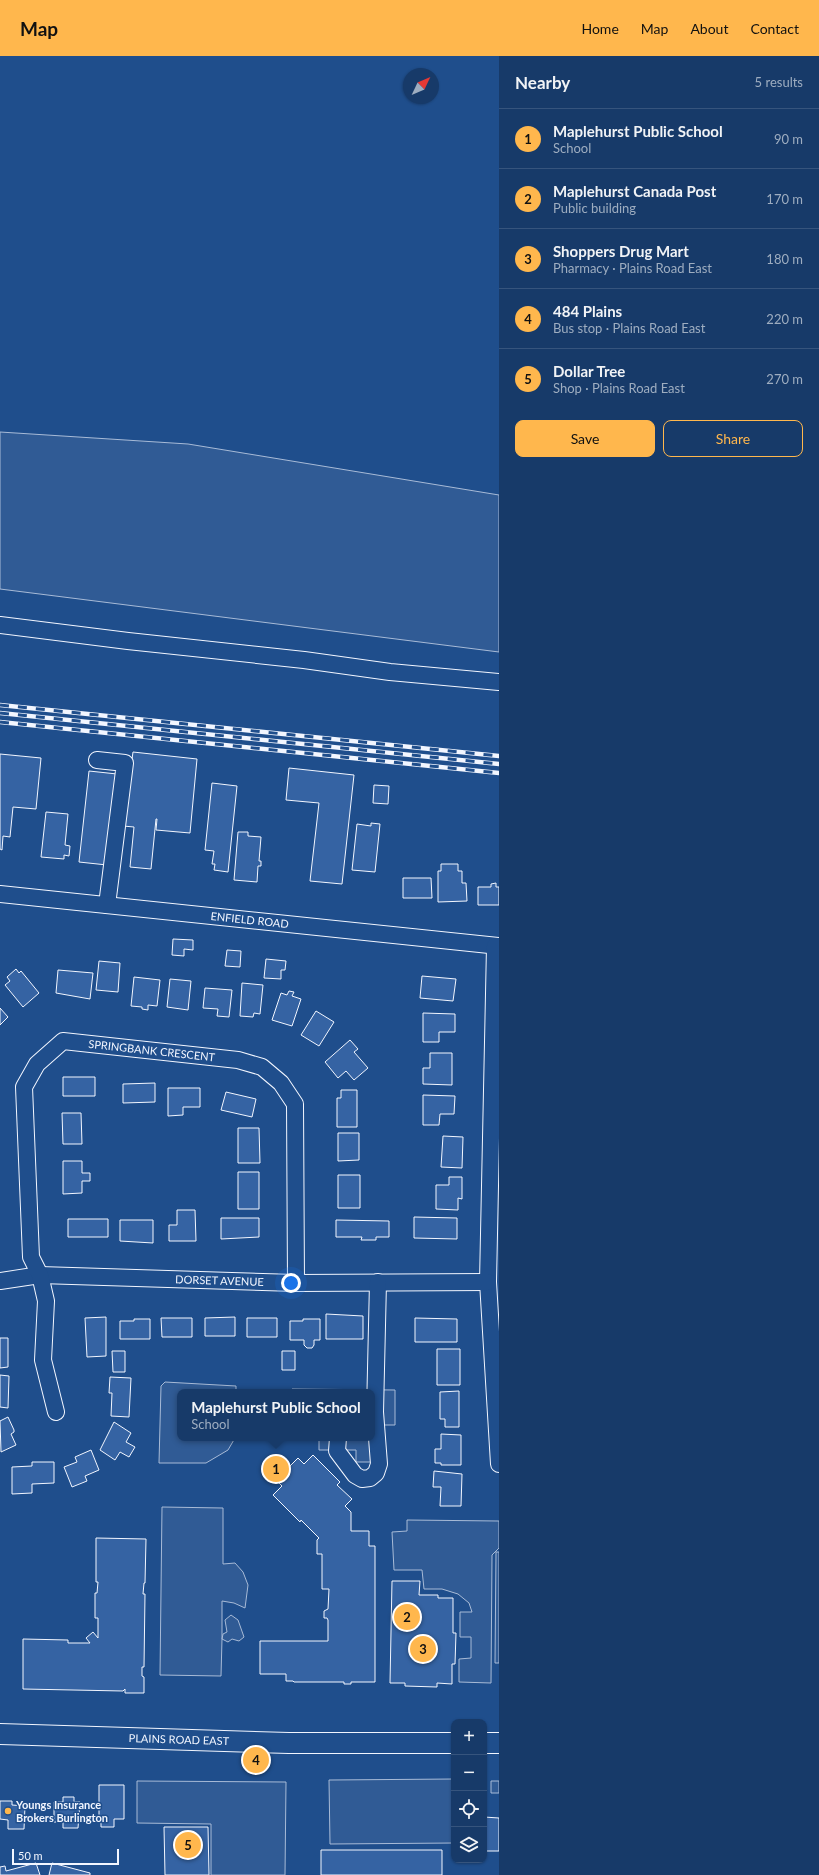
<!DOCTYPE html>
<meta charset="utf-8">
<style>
body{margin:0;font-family:Lato,sans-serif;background:#244571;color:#f1f3f6}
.controls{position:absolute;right:12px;bottom:12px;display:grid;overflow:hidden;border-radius:8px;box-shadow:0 1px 3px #0004}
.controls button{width:36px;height:36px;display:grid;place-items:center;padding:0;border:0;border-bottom:1px solid #36547d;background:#173a69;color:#f1f3f6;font:20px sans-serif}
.compass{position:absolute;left:403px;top:12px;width:36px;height:36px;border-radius:50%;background:#173a69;box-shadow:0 1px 3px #0004;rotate:46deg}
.scale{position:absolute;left:12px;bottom:10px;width:107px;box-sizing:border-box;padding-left:4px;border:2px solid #f2f6ff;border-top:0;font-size:11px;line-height:14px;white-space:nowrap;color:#f2f6ff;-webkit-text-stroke:3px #1f4e8c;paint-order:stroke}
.you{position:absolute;left:291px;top:1227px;width:14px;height:14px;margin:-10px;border:3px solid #fff;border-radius:50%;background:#1a73e8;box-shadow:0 0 0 6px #1a73e833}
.badge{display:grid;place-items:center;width:26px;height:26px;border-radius:50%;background:#ffb74d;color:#111;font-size:13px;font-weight:700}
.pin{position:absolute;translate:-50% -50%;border:2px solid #fff;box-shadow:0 1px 4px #0006}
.popup{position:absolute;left:177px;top:1333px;width:198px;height:52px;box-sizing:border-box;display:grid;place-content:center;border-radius:8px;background:#173a69;filter:drop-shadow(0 1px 3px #0005);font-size:13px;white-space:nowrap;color:#9eadc0}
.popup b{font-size:15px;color:#f1f3f6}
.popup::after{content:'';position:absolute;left:50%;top:100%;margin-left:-8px;border:8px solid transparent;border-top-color:#173a69}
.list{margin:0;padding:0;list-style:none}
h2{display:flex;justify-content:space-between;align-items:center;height:52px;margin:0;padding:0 16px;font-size:17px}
h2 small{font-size:13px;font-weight:400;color:#9eadc0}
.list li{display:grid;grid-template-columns:26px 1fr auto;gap:12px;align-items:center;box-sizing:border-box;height:60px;padding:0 16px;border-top:1px solid #36547d}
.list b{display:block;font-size:15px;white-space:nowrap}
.list p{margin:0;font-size:13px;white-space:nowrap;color:#9eadc0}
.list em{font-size:13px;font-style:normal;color:#9eadc0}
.actions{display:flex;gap:8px;padding:12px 16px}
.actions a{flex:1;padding:9px 0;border:1px solid #ffb74d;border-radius:8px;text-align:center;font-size:14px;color:#ffb74d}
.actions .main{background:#ffb74d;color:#111}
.icon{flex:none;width:22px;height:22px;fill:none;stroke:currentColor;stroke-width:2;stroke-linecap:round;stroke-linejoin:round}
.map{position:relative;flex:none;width:499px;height:1819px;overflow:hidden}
header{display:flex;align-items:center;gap:24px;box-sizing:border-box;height:56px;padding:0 20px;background:#ffb74d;color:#111}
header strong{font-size:19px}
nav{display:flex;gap:22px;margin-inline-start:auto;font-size:14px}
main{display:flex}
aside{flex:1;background:#173a69}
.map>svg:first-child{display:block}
.built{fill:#305b95;stroke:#a8bbd7}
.building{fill:#3563a3;stroke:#f2f6ff}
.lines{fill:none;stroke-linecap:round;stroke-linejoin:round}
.minor-casing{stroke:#f2f6ff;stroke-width:18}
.major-casing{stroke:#f2f6ff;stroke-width:22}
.minor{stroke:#1f4e8c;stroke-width:16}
.major{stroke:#1f4e8c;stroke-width:20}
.rail-casing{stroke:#f2f6ff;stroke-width:4.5}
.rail{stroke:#1f4e8c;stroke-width:3;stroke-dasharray:9;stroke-linecap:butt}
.poi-dot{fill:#ffb74d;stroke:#1f4e8c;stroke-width:1.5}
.labels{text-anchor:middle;stroke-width:3;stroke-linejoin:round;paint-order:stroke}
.street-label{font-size:11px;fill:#f2f6ff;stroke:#1f4e8c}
.poi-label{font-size:11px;font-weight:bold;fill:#f2f6ff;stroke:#1f4e8c;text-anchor:start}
</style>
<header>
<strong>Map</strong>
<nav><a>Home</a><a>Map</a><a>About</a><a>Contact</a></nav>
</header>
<main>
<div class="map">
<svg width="499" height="1819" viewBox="0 0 499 1819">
<rect width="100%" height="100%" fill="#1f4e8c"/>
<path class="built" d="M0 376 188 388 499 439V596L0 533Z
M165 1326 236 1330V1336H180V1382H235L228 1394 206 1407H159L161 1330Z
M292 1333 395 1334V1369H372V1336H292Z
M319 1382H371V1406H356V1394H319Z
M162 1451 223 1452V1508L235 1507 243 1516 248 1529 245 1552 234 1547 222 1545V1583L223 1578 227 1576 225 1564 231 1559 238 1564 244 1581 239 1585 232 1583 228 1586 222 1583 221 1620 160 1619Z
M407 1464 499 1465V1492L492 1499 491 1627 459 1626V1603L471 1602V1581H460V1556H472L469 1547 458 1538 442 1533H424L422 1514H394L392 1476 407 1475Z
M496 1496H499V1607H495Z
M454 1723V1787L330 1788 329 1724Z
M137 1725 286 1726 285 1819H211V1768L137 1767Z
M491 1725H499V1737H491Z"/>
<path class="building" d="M133 696 197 703 190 777 156 774 157 763H156L151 813 130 811 134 771 123 770Z
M0 698 41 702 36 753 13 751 10 781 3 780 2 794 0 793Z
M289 712 354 719 342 828 310 825 319 747 286 744Z
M89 715 117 718 107 809 79 806Z
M212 727 237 730 228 816 214 814 215 808H212L214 795 205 794Z
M374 729 389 730 388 748 373 747Z
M46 756 68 758 65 789 70 790 69 800 64 799V803L41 801Z
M371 767 380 768 375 816 352 814 357 768 371 770Z
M238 776H248V780L261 781 259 805H261V810H258L257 826 234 824Z
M441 808H458V815H462V827H466L467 845 438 846V815H441Z
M403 822H431L432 842H403Z
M496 827V831H499V849H478V831H491V828Z
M173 883 193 884V894L184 893V900L172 899Z
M227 894 241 895 240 911 225 910Z
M266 903 286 905 285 914H281V923L264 922Z
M99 905 120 907 118 936 96 934Z
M16 913 19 917 21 915 39 937 23 951 5 929 10 925 7 921Z
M58 914 93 917 90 943 56 937Z
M422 920 456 923 453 945 420 942Z
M134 921 160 924 157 950 148 949V954L142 953V951L131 950Z
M170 923 191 925 188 954 167 951Z
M242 927 263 929 260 958 254 957 253 961 240 960Z
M205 932 232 934 229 961 217 960 218 953 203 952Z
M289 935 294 936 292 940 301 943 292 970 272 964 281 937 287 939Z
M0 952 8 961 0 969Z
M316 955 334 966 319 990 301 979Z
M423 957 455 958V976H439V986H423Z
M350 984 358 993 354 996 368 1012 354 1024 346 1015 338 1022 325 1006Z
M430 997H452V1029L423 1028V1012H430Z
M63 1021H95V1040H63Z
M155 1027V1046L123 1047V1028Z
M168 1032H200V1051H183V1059L168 1060Z
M341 1034H357V1071H337V1042H341Z
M226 1036 256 1043 252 1061 221 1054Z
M423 1039 455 1040 454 1058H440L439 1069H423Z
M62 1057H81L82 1088H63Z
M238 1072H259L260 1107H238Z
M338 1077H359V1104L338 1105Z
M443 1080 463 1081 462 1112 441 1111Z
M63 1105H82V1117H90V1125H82V1137L63 1138Z
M238 1116H259V1153H238Z
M338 1119H360V1152H338Z
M449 1121H462V1143L458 1142V1154L436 1153V1129H449Z
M177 1154H195L196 1185H169V1169H177Z
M414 1161 457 1162V1183L414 1182Z
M221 1162H259V1181L221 1183Z
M68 1163H108V1181H68Z
M120 1164H153V1187L120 1185Z
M336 1164 389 1165V1181H376V1184H361L362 1181H336Z
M326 1258 363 1260V1283H326Z
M106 1261V1300L87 1301 85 1262Z
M235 1261V1280H205V1262Z
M161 1262H192V1281H162Z
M247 1262H277V1281H247Z
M415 1262 457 1263V1286H415Z
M134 1263H150V1283H120V1265H134Z
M303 1263H320V1284H314V1289L312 1292H307L304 1289V1284H290V1265H303Z
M0 1282H8V1311L0 1312Z
M437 1293H460V1329H437Z
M112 1295H125V1316H113Z
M282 1295H295V1314H282Z
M0 1319 9 1320 8 1352 0 1351Z
M110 1321 131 1322 129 1361 111 1360 112 1337H109Z
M459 1335V1371H445V1363H440V1336Z
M8 1361 14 1374V1376L11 1378 16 1389 1 1396 0 1365Z
M114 1366 131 1377 126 1386 135 1391 129 1401 120 1396 115 1404 100 1394Z
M441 1378 461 1379V1409H441V1407H435V1393H441Z
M91 1394 99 1414 85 1420 87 1425 72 1431 64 1411 77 1406 75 1401Z
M313 1399 340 1426 337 1429 352 1443 345 1450 351 1456V1475H369V1490H375V1626H351V1628H344V1626H294L293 1625H286V1618H260V1585H328V1564L327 1562H324V1555L328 1553 329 1533H322V1498H317V1484L319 1482 301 1464 300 1466 273 1439 282 1430 276 1424 298 1402 304 1408Z
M32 1406H54V1427L32 1428V1437L12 1438V1411L32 1410Z
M434 1415 462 1418 461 1450H440L441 1431H433Z
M96 1482 146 1483 145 1527H144L143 1538H145L144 1611H142V1620L144 1621V1637H125V1633L123 1635 23 1633V1583L68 1584V1587H90L86 1582 93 1576 98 1582V1562H95V1537H97L98 1526H96Z
M392 1525H420L419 1539H438V1542H453V1577H456L455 1608H452V1628L437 1627V1631L405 1630V1627H390Z
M99 1729H124V1763H114V1771H101V1762H99Z
M63 1741H74V1746H80L78 1772H63V1766H54V1746H63Z
M0 1745H12V1749L25 1750 24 1773H8V1764L0 1763Z
M484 1761 499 1762V1795H484Z
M164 1771H208L209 1819H165Z
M321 1794H442V1819H321Z
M36 1807 40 1819H0V1811L5 1810 6 1815Z
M52 1807 90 1817V1819H49Z"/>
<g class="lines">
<g class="minor-casing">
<g id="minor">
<path d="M0 569 128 585 304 604 390 616 499 626"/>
<path d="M97 704 125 707 107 849"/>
<path id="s1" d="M0 838 499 890"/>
<path d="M495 890 488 1226 499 1408"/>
<path id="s2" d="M0 1225 40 1219 296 1227 488 1226"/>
<path id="s3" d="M56 1356 43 1304 46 1245 40 1219 31 1201 24 1031 37 1008 63 985 238 1004 262 1011 281 1027 295 1048 296 1227"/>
<path d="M338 1382 337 1395 355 1419 362 1423 370 1422 376 1417 379 1408 375 1356 378 1226"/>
</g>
</g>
<g class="major-casing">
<g id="major">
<path id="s4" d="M0 1678 289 1687H454"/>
<path d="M484 1687H499"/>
</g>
</g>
<use href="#minor" class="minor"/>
<use href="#major" class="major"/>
<g class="rail-casing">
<path id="rail" d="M0 649 499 700
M0 657 499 708
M0 666 499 717"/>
</g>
<use href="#rail" class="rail"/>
</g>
<circle class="poi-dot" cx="8" cy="1755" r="4"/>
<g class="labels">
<g class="street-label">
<text dy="4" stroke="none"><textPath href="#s1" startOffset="251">ENFIELD ROAD</textPath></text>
<text dy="4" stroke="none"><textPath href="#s3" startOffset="480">SPRINGBANK CRESCENT</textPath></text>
<text dy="4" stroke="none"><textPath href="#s2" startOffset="220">DORSET AVENUE</textPath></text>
<text dy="4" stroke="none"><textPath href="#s4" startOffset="179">PLAINS ROAD EAST</textPath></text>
</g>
<g class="poi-label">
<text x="16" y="1753">Youngs Insurance<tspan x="16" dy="13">Brokers Burlington</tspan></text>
</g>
</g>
</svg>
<div class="controls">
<button>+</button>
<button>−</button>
<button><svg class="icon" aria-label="locate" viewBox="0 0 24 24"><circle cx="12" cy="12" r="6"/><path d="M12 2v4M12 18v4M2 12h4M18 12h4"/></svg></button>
<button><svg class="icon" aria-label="layers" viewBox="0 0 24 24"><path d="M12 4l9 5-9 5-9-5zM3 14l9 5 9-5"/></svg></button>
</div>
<svg class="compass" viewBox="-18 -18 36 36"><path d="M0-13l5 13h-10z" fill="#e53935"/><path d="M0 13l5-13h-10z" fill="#9eadc0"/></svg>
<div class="scale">50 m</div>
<div class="you"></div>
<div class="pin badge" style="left:276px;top:1413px">1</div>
<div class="popup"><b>Maplehurst Public School</b>School</div>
<div class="pin badge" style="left:407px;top:1561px">2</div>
<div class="pin badge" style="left:423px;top:1593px">3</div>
<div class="pin badge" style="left:256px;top:1704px">4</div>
<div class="pin badge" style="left:188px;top:1789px">5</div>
</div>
<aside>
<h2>Nearby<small>5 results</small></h2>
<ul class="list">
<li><span class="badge">1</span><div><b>Maplehurst Public School</b><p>School</p></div><em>90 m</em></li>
<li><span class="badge">2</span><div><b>Maplehurst Canada Post</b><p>Public building</p></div><em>170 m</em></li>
<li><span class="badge">3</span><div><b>Shoppers Drug Mart</b><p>Pharmacy · Plains Road East</p></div><em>180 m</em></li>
<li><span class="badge">4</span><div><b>484 Plains</b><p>Bus stop · Plains Road East</p></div><em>220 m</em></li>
<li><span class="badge">5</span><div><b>Dollar Tree</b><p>Shop · Plains Road East</p></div><em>270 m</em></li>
</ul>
<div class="actions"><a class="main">Save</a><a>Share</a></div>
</aside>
</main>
